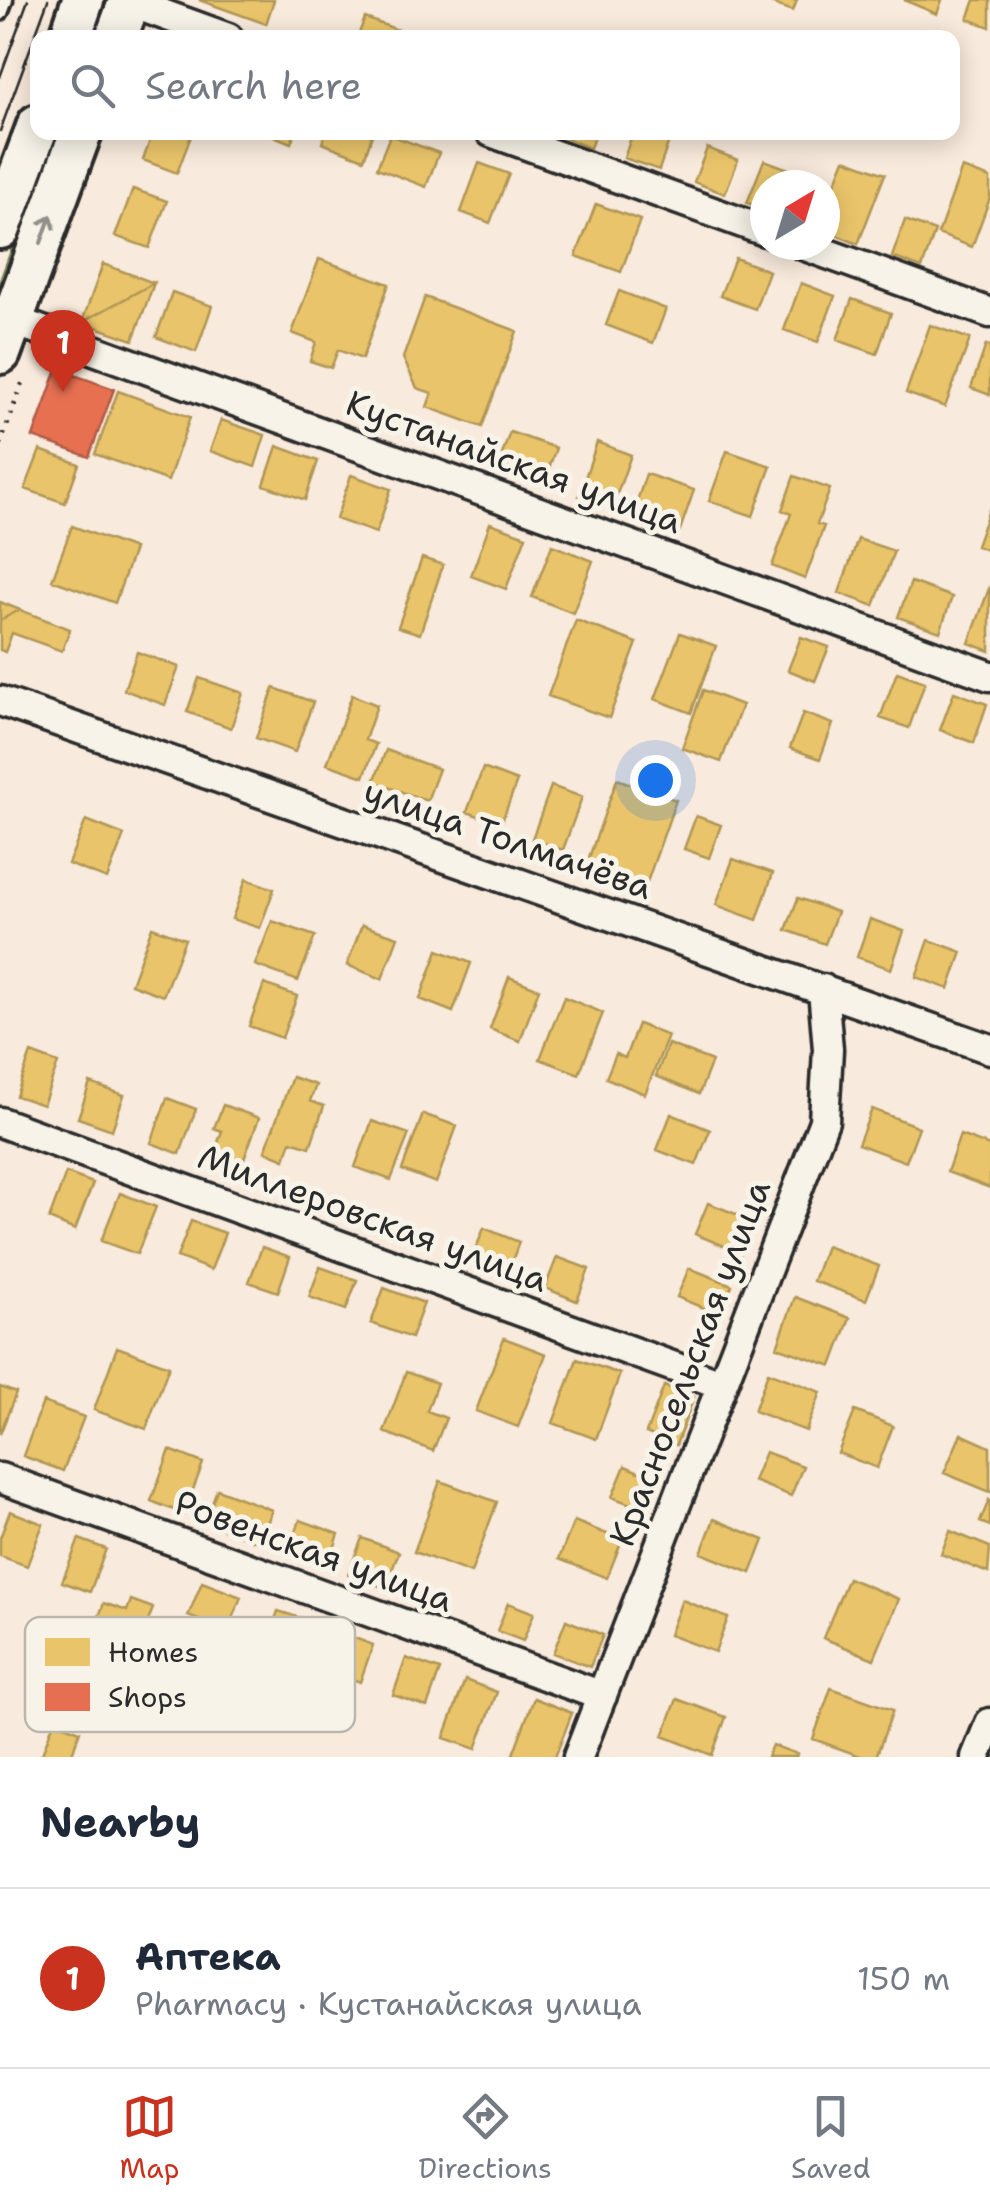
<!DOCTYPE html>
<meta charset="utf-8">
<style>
body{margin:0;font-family:"Shantell Sans",sans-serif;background:#f6f6f7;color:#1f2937}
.compass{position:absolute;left:750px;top:170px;width:90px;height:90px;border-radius:50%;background:#fff;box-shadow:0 5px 25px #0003;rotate:38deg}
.you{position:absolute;left:655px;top:780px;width:35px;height:35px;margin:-25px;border:8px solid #fff;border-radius:50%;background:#1a73e8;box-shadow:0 0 0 15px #1a73e833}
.badge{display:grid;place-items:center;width:65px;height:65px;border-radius:50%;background:#c8321e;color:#fff;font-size:32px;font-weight:700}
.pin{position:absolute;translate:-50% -82px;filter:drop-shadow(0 2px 5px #0008)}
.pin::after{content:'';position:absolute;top:52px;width:35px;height:30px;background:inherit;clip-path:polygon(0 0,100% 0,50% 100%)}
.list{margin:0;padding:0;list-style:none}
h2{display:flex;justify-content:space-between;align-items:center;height:130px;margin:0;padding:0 40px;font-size:42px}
h2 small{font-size:32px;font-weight:400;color:#747a83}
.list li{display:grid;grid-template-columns:65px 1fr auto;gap:30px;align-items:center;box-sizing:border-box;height:180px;padding:0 40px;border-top:2px solid #e0e1e3}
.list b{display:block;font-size:38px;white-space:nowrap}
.list p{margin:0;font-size:32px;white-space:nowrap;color:#747a83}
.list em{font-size:32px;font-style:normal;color:#747a83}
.icon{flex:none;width:55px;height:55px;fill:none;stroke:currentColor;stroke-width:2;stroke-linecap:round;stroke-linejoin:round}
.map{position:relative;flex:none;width:990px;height:1757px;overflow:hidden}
.search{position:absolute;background:#fff;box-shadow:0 5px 25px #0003;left:30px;right:30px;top:30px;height:110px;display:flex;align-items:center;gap:25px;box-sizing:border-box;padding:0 35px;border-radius:20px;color:#747a83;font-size:38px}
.sheet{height:310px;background:#fff}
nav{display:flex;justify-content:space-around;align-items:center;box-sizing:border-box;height:140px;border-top:2px solid #e0e1e3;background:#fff;font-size:28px;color:#747a83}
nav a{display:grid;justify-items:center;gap:5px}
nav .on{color:#c8321e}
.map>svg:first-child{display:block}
.green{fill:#c3d98f;stroke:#77825d;stroke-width:2.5}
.homes{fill:#e9c46a;stroke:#b09657;stroke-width:2.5}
.shops{fill:#e76f51;stroke:#af5b46;stroke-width:2.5}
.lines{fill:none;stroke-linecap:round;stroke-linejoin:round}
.service-casing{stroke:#2b2b2b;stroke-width:21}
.minor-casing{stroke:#2b2b2b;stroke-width:35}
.secondary-casing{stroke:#2b2b2b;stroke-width:48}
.path{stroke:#2b2b2b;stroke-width:5;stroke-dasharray:2.5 8;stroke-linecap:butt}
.service{stroke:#f7f3e8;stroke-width:14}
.minor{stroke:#f7f3e8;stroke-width:28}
.secondary{stroke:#f7f3e8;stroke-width:40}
.tram{stroke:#2b2b2b;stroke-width:2.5}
.oneway{stroke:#918f8a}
.labels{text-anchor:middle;stroke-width:10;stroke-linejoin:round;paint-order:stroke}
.street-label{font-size:35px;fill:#2b2b2b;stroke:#f7f3e8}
.key{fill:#f7f3e8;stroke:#bab7af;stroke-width:2.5}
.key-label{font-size:28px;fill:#2b2b2b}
</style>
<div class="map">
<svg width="990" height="1757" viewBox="0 0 990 1757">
<rect width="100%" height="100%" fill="#f8eadc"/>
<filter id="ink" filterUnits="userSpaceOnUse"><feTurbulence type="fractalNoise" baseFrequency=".01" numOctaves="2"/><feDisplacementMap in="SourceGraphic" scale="20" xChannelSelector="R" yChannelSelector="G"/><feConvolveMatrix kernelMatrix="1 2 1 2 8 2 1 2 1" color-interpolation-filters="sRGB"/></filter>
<g filter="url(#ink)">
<path class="green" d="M54 133H63L0 306V281Z"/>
<path class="homes" d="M199 0H274L266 24Z
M762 0H797L793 11Z
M904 0H942L937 14Z
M975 0H990V27L968 19Z
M365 18 409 34 408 38H357Z
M153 132H181L191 136 177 173 143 160Z
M264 132H295L291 143Z
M326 132H373L364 159 322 143Z
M550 132H596L590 148Z
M633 132H672L659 170 624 158Z
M390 135 439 153 426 187 377 168Z
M707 148 738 160 725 194 694 182Z
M845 159 885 174 858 244 829 232 840 204 829 199Z
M764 160 805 175 802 185H765V209L747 203Z
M479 163 509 174 490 223 461 212Z
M962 168 990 178V198L972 247 938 234Z
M133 189 167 201 149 248 115 236Z
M596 204 640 220 621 272 576 256Z
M905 220 935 231 922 268 892 257Z
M735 258 769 271 755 309 720 296Z
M319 259 389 284 362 359 338 350 331 368 310 361 316 342 292 333Z
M103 264 154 283 82 322Z
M154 283 133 340 82 322Z
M801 283 835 296 818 342 784 330Z
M619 291 666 309 653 343 606 325Z
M172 292 212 306 196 352 156 337Z
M425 297 517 331 482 427 427 407 432 393 417 388 403 358Z
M852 299 891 313 877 354 837 340Z
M930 325 970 339 945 407 906 393Z
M986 345 990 346V395L971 388Z
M118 391 190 417 168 481 95 454Z
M221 420 265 435 255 467 210 451Z
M510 432 556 448 543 485 497 469Z
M597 442 631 455 612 508 579 496Z
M277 446 318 461 305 500 264 485Z
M40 450 79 464 65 503 25 489Z
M727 451 771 466 753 516 709 501Z
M646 474 694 490 678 536 631 519Z
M351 475 391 489 376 533 336 519Z
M794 476 830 489 817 524 824 526 805 579 772 566 791 514 782 510Z
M990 507V551L976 546Z
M490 523 526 536 506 589 471 576Z
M72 526 134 549 115 603 52 580Z
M858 539 894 551 874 606 839 593Z
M552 545 593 561 573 613 532 597Z
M422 558 443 565 420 634 398 627Z
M911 582 952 597 940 632 898 617Z
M990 586V651L969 643Z
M0 602 20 610 0 620Z
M20 610 70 629 62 651 12 633 5 652 0 650V620Z
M576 620 637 643 609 718 548 696Z
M680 633 716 646 691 713 655 699Z
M801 637 829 647 815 681 788 670Z
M137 652 179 667 165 705 124 690Z
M897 672 925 682 909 728 880 718Z
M199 678 243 693 231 728 187 712Z
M274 688 313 702 295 752 256 738Z
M703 690 742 705 721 762 682 748Z
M954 692 987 704 974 743 940 730Z
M352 695 377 705 365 740 376 744 364 777 327 764Z
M803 713 833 724 820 759 790 748Z
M386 750 439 769 427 801 374 782Z
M483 768 517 781 501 824 467 812Z
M617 779 676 800 646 885 587 863Z
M551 786 582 797 563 850 532 839Z
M696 816 721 825 709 858 684 849Z
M86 820 124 835 107 879 68 864Z
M733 859 773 873 757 920 716 905Z
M246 879 274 889 260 928 232 919Z
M798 898 837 912 825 944 786 930Z
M870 919 904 931 891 969 857 957Z
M272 921 315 936 298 981 255 965Z
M362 925 398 937 382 979 347 965Z
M152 927 185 939 163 996 131 984Z
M929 940 962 952 949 989 916 977Z
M438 950 471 963 453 1012 420 999Z
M509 977 539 989 520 1041 490 1029Z
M264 984 297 996 282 1038 249 1026Z
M564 997 603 1013 579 1074 540 1059Z
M638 1024 668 1036 645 1094 606 1078 616 1054 625 1058Z
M668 1044 712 1061 699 1094 656 1076Z
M31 1053 58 1063 43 1105 16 1096Z
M292 1077 316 1085 310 1101 324 1106 310 1147 291 1141 285 1159 265 1151Z
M90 1083 124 1095 112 1130 78 1118Z
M167 1098 196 1109 180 1154 151 1143Z
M223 1105 259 1118 241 1167 213 1157 222 1131 214 1128Z
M872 1109 919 1127 906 1162 858 1144Z
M423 1114 457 1126 436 1183 402 1170Z
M671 1114 710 1130 696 1165 657 1150Z
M372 1121 409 1134 391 1180 355 1167Z
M960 1135 990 1146V1188L947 1172Z
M66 1173 93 1183 75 1230 49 1219Z
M120 1193 156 1207 137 1254 101 1241Z
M708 1203 754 1221 741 1253 695 1234Z
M191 1221 225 1233 211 1270 177 1257Z
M484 1228 519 1242 507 1275 471 1261Z
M826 1246 879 1266 866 1300 813 1281Z
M262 1247 290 1257 278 1292 249 1282Z
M557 1257 589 1269 577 1301 545 1288Z
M320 1267 357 1280 346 1310 309 1297Z
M689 1268 732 1285 720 1315 677 1297Z
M384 1288 424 1303 411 1338 371 1323Z
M795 1297 850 1318 832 1366 777 1347Z
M504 1338 546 1354 518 1427 476 1411Z
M117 1347 169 1366 146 1429 94 1410Z
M577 1359 620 1374 596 1439 553 1423Z
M406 1372 437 1383 427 1411 446 1418 433 1451 384 1432Z
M768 1372 821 1392 806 1431 754 1411Z
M664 1386 694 1397 676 1445 646 1433Z
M0 1387 16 1393 0 1434Z
M43 1402 84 1417 63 1471 23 1456Z
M855 1411 893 1426 877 1468 838 1453Z
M961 1434 990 1447V1492L944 1473Z
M170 1450 203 1463 184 1514 151 1501Z
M765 1452 803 1466 791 1496 753 1481Z
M625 1466 658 1480 646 1510 612 1497Z
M440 1481 497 1502 471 1573 414 1552Z
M217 1489 272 1510 260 1543 205 1522Z
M989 1500 990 1501V1526L980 1522Z
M10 1511 43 1524 27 1566 0 1556V1538Z
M714 1519 764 1540 751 1573 701 1553Z
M300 1520 339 1534 328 1566 289 1551Z
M574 1521 622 1540 607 1578 559 1559Z
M950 1531 990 1547 988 1573 941 1554Z
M362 1538 399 1552 385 1588 348 1574Z
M79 1539 106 1549 90 1592 62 1582Z
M848 1578 899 1599 874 1659 823 1638Z
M202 1582 241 1597 227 1631 188 1616Z
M131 1600 153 1608 129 1673 84 1656 104 1603 127 1611Z
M682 1600 728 1618 715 1652 669 1635Z
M508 1603 534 1613 523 1641 497 1631Z
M278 1611 307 1620 294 1658 265 1648Z
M566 1620 603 1635 590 1667 553 1653Z
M344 1634 373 1645 360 1682 331 1671Z
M406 1658 440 1670 427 1707 393 1695Z
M465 1680 497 1692 476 1749 444 1738Z
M831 1688 893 1710 876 1757H863L813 1739Z
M534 1698 572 1713 555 1757H512Z
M677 1699 726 1717 712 1755 663 1736Z
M54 1721 80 1731 71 1757H41Z
M772 1745 797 1754 796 1757H767Z"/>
<path class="shops" d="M57 369 114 389 89 457 33 437Z"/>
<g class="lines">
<g class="service-casing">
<path id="service" d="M0 13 5 0"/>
</g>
<g class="minor-casing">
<path id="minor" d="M129 2 228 38
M491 132 765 231
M803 245 990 313
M12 320 990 676
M0 701 990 1049
M0 1122 721 1384
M0 1478 602 1696
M578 1757 824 1121 828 1049 823 989
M976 1757 990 1723"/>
</g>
<g class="secondary-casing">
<path id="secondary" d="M70 38 83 0
M116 38 130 0
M0 228 38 125
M0 353 81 132"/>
</g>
<path class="path" d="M0 445 24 379"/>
<use href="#service" class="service"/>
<use href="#minor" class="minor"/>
<use href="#secondary" class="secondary"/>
<path class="tram" d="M0 77 28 0
M0 131 48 0"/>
</g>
<defs><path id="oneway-shaft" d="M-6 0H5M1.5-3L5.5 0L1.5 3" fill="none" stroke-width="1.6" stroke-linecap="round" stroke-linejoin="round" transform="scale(2.5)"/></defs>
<use class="oneway" href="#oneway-shaft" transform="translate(46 229) rotate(-70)"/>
</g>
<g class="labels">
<g class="street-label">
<text transform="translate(514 462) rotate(20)" y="12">Кустанайская улица</text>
<text transform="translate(508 839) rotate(19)" y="12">улица Толмачёва</text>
<text transform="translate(373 1218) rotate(20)" y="12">Миллеровская улица</text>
<text transform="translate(690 1363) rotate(-69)" y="12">Красносельская улица</text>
<text transform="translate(314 1551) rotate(20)" y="12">Ровенская улица</text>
</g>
</g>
<rect x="25" y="1617" width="330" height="115" rx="15" class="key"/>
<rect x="45" y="1638" width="45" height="28" fill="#e9c46a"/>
<rect x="45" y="1683" width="45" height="28" fill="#e76f51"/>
<g class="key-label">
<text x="108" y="1662">Homes</text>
<text x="108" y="1707">Shops</text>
</g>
</svg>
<svg class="compass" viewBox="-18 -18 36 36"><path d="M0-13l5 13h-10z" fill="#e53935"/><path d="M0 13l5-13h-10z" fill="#747a83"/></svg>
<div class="you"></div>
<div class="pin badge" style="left:63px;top:392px">1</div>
<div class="search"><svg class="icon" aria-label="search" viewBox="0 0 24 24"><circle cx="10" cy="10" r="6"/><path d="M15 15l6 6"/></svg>Search here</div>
</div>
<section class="sheet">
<h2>Nearby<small></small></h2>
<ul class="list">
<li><span class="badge">1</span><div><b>Аптека</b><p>Pharmacy · Кустанайская улица</p></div><em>150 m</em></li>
</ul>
</section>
<nav>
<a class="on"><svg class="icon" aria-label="map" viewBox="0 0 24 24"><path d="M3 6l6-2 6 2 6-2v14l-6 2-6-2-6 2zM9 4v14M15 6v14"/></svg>Map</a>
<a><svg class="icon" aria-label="directions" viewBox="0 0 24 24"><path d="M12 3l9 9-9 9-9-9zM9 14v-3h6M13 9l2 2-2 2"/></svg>Directions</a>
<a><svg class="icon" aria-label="saved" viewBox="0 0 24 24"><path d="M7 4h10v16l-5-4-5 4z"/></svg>Saved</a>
</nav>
